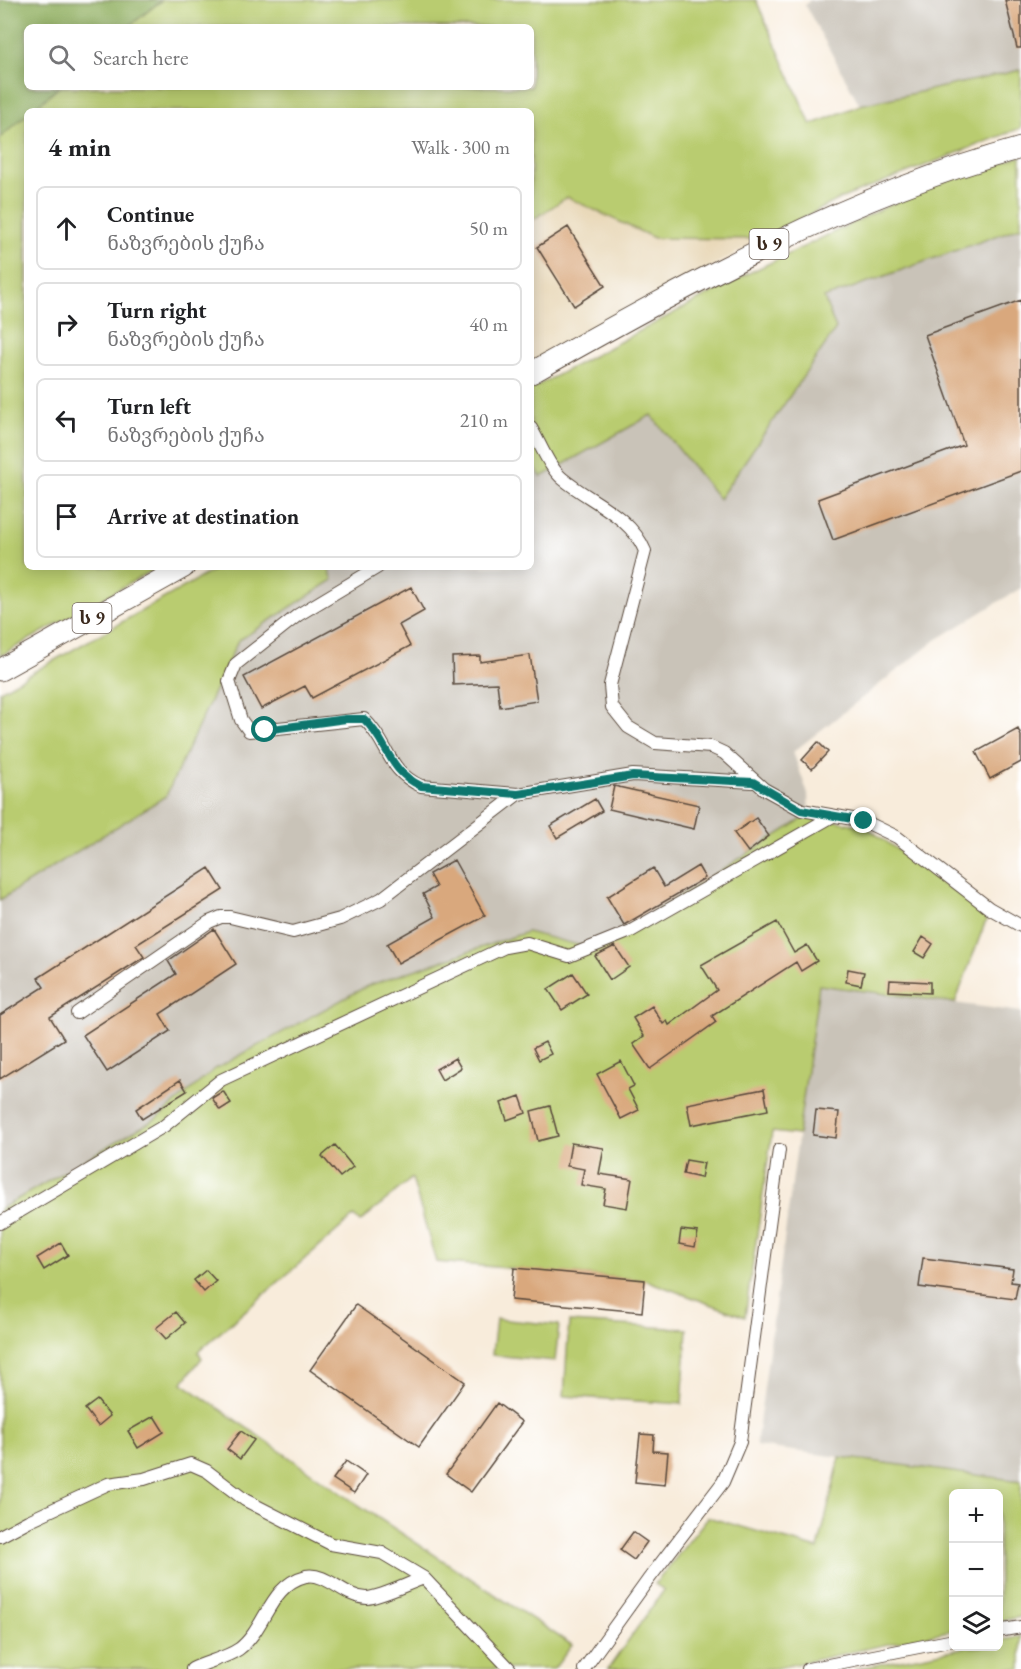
<!DOCTYPE html>
<meta charset="utf-8">
<style>
body{margin:0;font-family:"EB Garamond","Noto Serif Georgian",serif;background:#f6f6f6;color:#202124}
.controls{position:absolute;right:18px;bottom:18px;display:grid;overflow:hidden;border-radius:9px;box-shadow:0 3px 15px #0003}
.controls button{width:54px;height:54px;display:grid;place-items:center;padding:0;border:0;border-bottom:2px solid #e0e0e0;background:#fff;color:#202124;font:30px sans-serif}
.stop{position:absolute;width:18px;height:18px;margin:-14px;border:4px solid #0f766e;border-radius:50%;background:#fff}
.stop.end{background:#0f766e;border-color:#fff;box-shadow:0 2px 6px #0008}
.list{margin:0;padding:0;list-style:none}
h2{display:flex;justify-content:space-between;align-items:center;height:78px;margin:0;padding:0 24px;font-size:26px}
h2 small{font-size:20px;font-weight:400;color:#757577}
.list li{display:grid;grid-template-columns:39px 1fr auto;gap:18px;align-items:center;box-sizing:border-box;height:84px;margin:0 12px 12px;padding:0 12px;border:2px solid #e0e0e0;border-radius:9px}
.list b{display:block;font-size:22px;white-space:nowrap}
.list p{margin:0;font-size:20px;white-space:nowrap;color:#757577}
.list em{font-size:20px;font-style:normal;color:#757577}
.icon{flex:none;width:33px;height:33px;fill:none;stroke:currentColor;stroke-width:2;stroke-linecap:round;stroke-linejoin:round}
.map{position:relative;flex:none;width:1021px;height:1669px;overflow:hidden}
.search{position:absolute;background:#fff;box-shadow:0 3px 15px #0003;left:24px;top:24px;width:510px;height:66px;display:flex;align-items:center;gap:15px;box-sizing:border-box;padding:0 21px;border-radius:9px;color:#757577;font-size:22px}
.panel{position:absolute;background:#fff;box-shadow:0 3px 15px #0003;left:24px;top:108px;width:510px;height:462px;border-radius:9px}
.map>svg:first-child{display:block}
.built{fill:#e9d9ba}
.industrial{fill:#c9c3b8}
.green{fill:#b9cc6f;stroke:#7a7b46;stroke-width:1.5}
.forest{fill:#92b062;stroke:#666d40;stroke-width:1.5}
.building{fill:#d9a87d}
.lines{fill:none;stroke-linecap:round;stroke-linejoin:round}
.minor-casing{stroke:#57473a;stroke-width:14}
.trunk-casing{stroke:#57473a;stroke-width:23}
.minor{stroke:#fff;stroke-width:12}
.trunk{stroke:#fff;stroke-width:21}
.route{stroke:#0f766e;stroke-width:8}
.labels{text-anchor:middle;stroke-width:6;stroke-linejoin:round;paint-order:stroke}
.shield{fill:#fff;stroke:#766a62;stroke-width:1.5}
.shield-label{font-size:18px;font-weight:bold;fill:#3b2a1e}
</style>
<div class="map">
<svg width="1021" height="1669" viewBox="0 0 1021 1669">
<rect width="100%" height="100%" fill="#fff"/>
<filter id="ink" filterUnits="userSpaceOnUse"><feTurbulence type="fractalNoise" baseFrequency=".0167" numOctaves="2"/><feDisplacementMap in="SourceGraphic" scale="12" xChannelSelector="R" yChannelSelector="G"/><feConvolveMatrix kernelMatrix="1 2 1 2 8 2 1 2 1" color-interpolation-filters="sRGB"/></filter>
<filter id="wash" filterUnits="userSpaceOnUse"><feTurbulence type="fractalNoise" baseFrequency=".008" numOctaves="4" result="noise"/><feDisplacementMap in="SourceGraphic" scale="24" xChannelSelector="R" yChannelSelector="G"/><feGaussianBlur stdDeviation="1.35" result="paint"/><feColorMatrix in="noise" values="0 0 0 0 0 0 0 0 0 0 0 0 0 0 0 0 0 1.4 0 .05"/><feComposite in="paint" operator="in"/></filter>
<g filter="url(#wash)">
<rect width="100%" height="100%" fill="#f8ecdb"/>
<path class="built" d="M567 197 654 238 762 239 531 365V221Z"/>
<path class="industrial" d="M810 0H1021V70L860 105 805 5Z
M1021 227V588L936 640 793 752 808 794 809 815 623 932 215 1069 159 1117 0 1209V900L166 796 238 641 332 581 328 567H531V460L541 477 651 415 719 499 824 299Z
M819 985 1021 1012V1481L756 1446Z"/>
<path class="green" d="M162 0H756L811 125 860 105 1021 70V128L842 198 762 239 654 238 567 197 531 221V111H31L59 87H531V27H128Z
M27 114V567H159L0 656V138Z
M1021 156V227L824 298 836 329 719 499 651 415 541 477 531 460V389L747 274 925 188Z
M219 567H328L333 580 238 641 166 796 0 900V691Z
M809 815 866 827 988 915 955 1003 819 985 798 1135 772 1132 745 1317 645 1280 436 1262 412 1178 360 1222 354 1216 198 1352 202 1358 182 1383 354 1502 572 1645 554 1669H0V1209L159 1117 215 1069 367 986 527 932 582 946 623 932Z
M496 1319 559 1325 555 1361 492 1355Z
M569 1322 687 1329 682 1404 564 1396Z
M840 1457 1021 1481V1617L999 1621 998 1494H954L953 1630 773 1669H608L664 1590 655 1584 708 1517 818 1549Z
M1021 1636V1669H854L968 1647 998 1646 999 1641Z"/>
<path class="forest" d="M0 0H162L128 27H27V87H59L31 111H27V114L0 138Z"/>
<g id="blocks">
<path class="building" d="M1005 0H1021V48H1017Z
M568 227 605 286 574 306 537 247Z
M1021 300V471L833 540 818 499 964 445 925 335Z
M411 587 424 611 399 625 410 646 312 698 305 686 261 709 244 677Z
M530 655 537 701 500 707 497 683 453 685 452 657 480 656V662Z
M1018 729 1021 736V762L990 779 976 752Z
M818 742 828 752 812 769 802 760Z
M614 786 699 805 694 829 609 809Z
M595 799 602 811 557 838 550 826Z
M756 818 769 836 748 852 734 833Z
M454 860 485 916 398 963 387 944 435 917 423 894 436 887 429 874Z
M698 866 705 878 624 925 607 897 653 868 664 887Z
M209 868 223 890 136 945 144 957 50 1017 64 1039 0 1079V1015L44 987 38 978Z
M777 922 794 953 807 945 817 961 801 971 796 962 712 1016 716 1022 650 1069 633 1044 644 1036 633 1018 652 1006 663 1024 667 1021 669 1025 717 990 701 965Z
M214 929 236 964 160 1014 170 1031 107 1072 83 1035 176 974 168 961Z
M923 937 933 944 924 958 914 952Z
M615 946 629 967 610 980 595 956Z
M848 969 864 972 861 985 846 982Z
M573 973 587 994 562 1010 548 989Z
M890 980 930 982V993L889 991Z
M545 1042 551 1054 539 1060 533 1048Z
M455 1058 461 1068 442 1080 436 1069Z
M621 1061 634 1086 628 1089 639 1110 621 1119 597 1074Z
M180 1080 187 1091 142 1119 136 1109Z
M764 1089 768 1110 691 1125 687 1104Z
M223 1091 231 1103 220 1110 212 1098Z
M520 1096 526 1113 507 1120 501 1103Z
M550 1106 558 1136 538 1141 531 1111Z
M816 1110 839 1112 836 1138 813 1135Z
M571 1143 604 1148 599 1174 632 1179 627 1208 603 1204 606 1189 581 1185 584 1169 567 1166Z
M335 1145 353 1167 340 1177 322 1156Z
M686 1160 704 1163 701 1178 683 1174Z
M681 1230 698 1232 695 1247 679 1244Z
M61 1243 68 1255 44 1270 37 1258Z
M923 1258 1013 1269 1011 1282 1018 1283 1015 1299 919 1287Z
M514 1268 645 1280 642 1312 511 1300Z
M206 1270 216 1281 204 1292 194 1280Z
M356 1305 465 1382 419 1447 310 1370Z
M176 1312 185 1323 166 1339 156 1328Z
M97 1400 110 1416 98 1426 85 1409Z
M497 1403 522 1422 471 1492 446 1474Z
M154 1416 164 1432 138 1448 128 1431Z
M241 1431 254 1440 240 1459 227 1449Z
M640 1434 654 1435 653 1451 668 1452 665 1485 635 1482Z
M346 1461 366 1475 354 1493 333 1479Z
M633 1532 647 1542 634 1560 620 1550Z"/>
</g>
</g>
<g filter="url(#ink)">
<use href="#blocks" fill-opacity="0" stroke="#57473a" stroke-width="1.5"/>
<g class="lines">
<g class="minor-casing">
<path id="minor" d="M531 428C540 443 549 468 563 479 591 502 631 516 645 551L610 685 612 707 628 727 655 743 711 747 724 753 764 789 802 810 864 821 897 837 989 908 1021 926
M378 567 298 615 236 664 229 681 241 720 249 731 364 719C390 744 386 770 421 786L518 794 633 775 753 782
M77 1013 209 922 221 917H230L293 932 340 919 381 899 518 794
M0 1223 164 1126 221 1080 505 947 527 943 569 956 631 931 833 816
M0 1536 28 1521 108 1484 144 1479 191 1464 207 1471 245 1500 331 1544 382 1553 424 1578 510 1669
M998 1631 1021 1627
M192 1669C206 1662 226 1658 239 1649 266 1629 269 1585 306 1576 327 1572 345 1598 367 1598 381 1597 409 1583 424 1578
M584 1669 648 1580 723 1482 740 1442 779 1150
M808 1669 954 1640"/>
</g>
<g class="trunk-casing">
<path id="trunk" d="M531 373C688 285 846 196 1021 148
M0 670 184 567"/>
</g>
<use href="#minor" class="minor"/>
<use href="#trunk" class="trunk"/>
</g>
</g>
<g class="lines" filter="url(#ink)">
<path class="route" d="M265 730 346 719H364C390 744 386 769 421 786L518 794 633 776 753 782 801 810 864 821"/>
</g>
<g class="labels">
<g class="shield">
<rect x="749.5" y="229" width="39" height="30" rx="4.5"/>
<rect x="72.5" y="603" width="39" height="30" rx="4.5"/>
</g>
<g class="shield-label">
<text x="769" y="250">ს 9</text>
<text x="92" y="624">ს 9</text>
</g>
</g>
</svg>
<div class="controls">
<button>+</button>
<button>−</button>
<button><svg class="icon" aria-label="layers" viewBox="0 0 24 24"><path d="M12 4l9 5-9 5-9-5zM3 14l9 5 9-5"/></svg></button>
</div>
<div class="stop" style="left:265px;top:730px"></div>
<div class="stop end" style="left:864px;top:821px"></div>
<div class="search"><svg class="icon" aria-label="search" viewBox="0 0 24 24"><circle cx="10" cy="10" r="6"/><path d="M15 15l6 6"/></svg>Search here</div>
<section class="panel">
<h2>4 min<small>Walk · 300 m</small></h2>
<ul class="list">
<li><svg class="icon" aria-label="ahead" viewBox="0 0 24 24"><path d="M12 20V5M6 11l6-6 6 6"/></svg><div><b>Continue</b><p>ნაზვრების ქუჩა</p></div><em>50 m</em></li>
<li><svg class="icon" aria-label="right" viewBox="0 0 24 24"><path d="M7 20v-9h11M14 6l5 5-5 5"/></svg><div><b>Turn right</b><p>ნაზვრების ქუჩა</p></div><em>40 m</em></li>
<li><svg class="icon" aria-label="left" viewBox="0 0 24 24"><path d="M17 20v-9H6M10 6l-5 5 5 5"/></svg><div><b>Turn left</b><p>ნაზვრების ქუჩა</p></div><em>210 m</em></li>
<li><svg class="icon" aria-label="arrive" viewBox="0 0 24 24"><path d="M6 21V4h12l-3 4 3 4H6"/></svg><div><b>Arrive at destination</b></div></li>
</ul>
</section>
</div>
